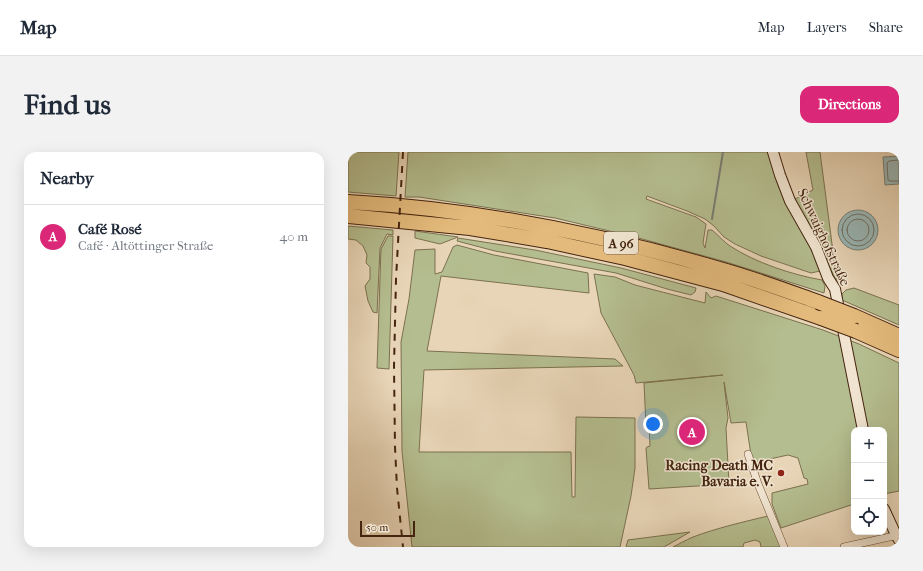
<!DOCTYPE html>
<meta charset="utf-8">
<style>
body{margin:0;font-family:"IM FELL French Canon",serif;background:#f2f2f3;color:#1f2937}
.controls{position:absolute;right:12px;bottom:12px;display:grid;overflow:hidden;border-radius:8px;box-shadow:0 4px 16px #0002}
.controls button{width:36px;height:36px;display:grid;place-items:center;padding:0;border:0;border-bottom:1px solid #e0e1e3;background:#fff;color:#1f2937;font:20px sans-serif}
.scale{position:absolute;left:12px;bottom:10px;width:55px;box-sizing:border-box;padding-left:4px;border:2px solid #45250f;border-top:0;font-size:11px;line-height:14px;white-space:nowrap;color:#45250f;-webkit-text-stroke:3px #f0e4d0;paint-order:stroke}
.you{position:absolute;left:305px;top:272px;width:14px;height:14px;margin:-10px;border:3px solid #fff;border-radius:50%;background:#1a73e8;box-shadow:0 0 0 6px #1a73e833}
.badge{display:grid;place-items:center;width:26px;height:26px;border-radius:50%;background:#db2777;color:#fff;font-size:13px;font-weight:700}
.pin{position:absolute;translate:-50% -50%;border:2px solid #fff;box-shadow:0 1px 4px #0006}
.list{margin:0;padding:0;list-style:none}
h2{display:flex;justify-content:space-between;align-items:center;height:52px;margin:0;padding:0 16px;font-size:17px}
h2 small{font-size:13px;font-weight:400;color:#747a83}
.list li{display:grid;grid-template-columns:26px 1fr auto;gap:12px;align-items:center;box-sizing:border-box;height:64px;padding:0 16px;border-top:1px solid #e0e1e3}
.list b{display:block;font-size:15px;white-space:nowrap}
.list p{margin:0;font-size:13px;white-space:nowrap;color:#747a83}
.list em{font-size:13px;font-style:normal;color:#747a83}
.icon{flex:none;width:22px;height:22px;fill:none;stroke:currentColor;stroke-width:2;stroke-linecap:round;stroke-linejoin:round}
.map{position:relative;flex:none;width:551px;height:395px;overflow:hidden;border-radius:12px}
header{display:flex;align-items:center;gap:24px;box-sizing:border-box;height:56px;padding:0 20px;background:#fff;border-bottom:1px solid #e0e1e3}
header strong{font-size:19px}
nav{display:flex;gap:22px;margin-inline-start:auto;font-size:14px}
.intro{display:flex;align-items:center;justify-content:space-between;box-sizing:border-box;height:96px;padding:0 24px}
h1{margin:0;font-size:28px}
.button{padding:10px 18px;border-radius:12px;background:#db2777;color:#fff;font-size:14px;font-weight:700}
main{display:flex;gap:24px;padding:0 24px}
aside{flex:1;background:#fff;border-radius:12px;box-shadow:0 4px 16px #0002}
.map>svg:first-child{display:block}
.green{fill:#b4bd8f;stroke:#7c714f}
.water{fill:#99b7b7;stroke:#777d74}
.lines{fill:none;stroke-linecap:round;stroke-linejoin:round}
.shore{stroke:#6f6e63;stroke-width:1}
.stream{stroke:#777d74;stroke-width:2}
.street-casing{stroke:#6e5139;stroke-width:8}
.secondary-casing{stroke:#45250f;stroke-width:12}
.highway-casing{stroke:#45250f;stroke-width:16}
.street{stroke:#f0e4d0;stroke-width:7}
.secondary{stroke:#f0e4d0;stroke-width:10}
.highway{stroke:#e4ba7c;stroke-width:14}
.rail{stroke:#45250f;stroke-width:2;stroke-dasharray:7 7;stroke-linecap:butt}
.highway-bridge-casing{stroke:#45250f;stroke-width:16;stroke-linecap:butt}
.highway-bridge{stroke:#e4ba7c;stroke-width:14}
.poi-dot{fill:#8f2418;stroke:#f0e4d0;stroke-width:1.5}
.labels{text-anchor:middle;stroke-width:3;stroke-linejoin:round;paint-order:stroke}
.shield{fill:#f0e4d0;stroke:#785e49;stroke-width:1}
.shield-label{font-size:13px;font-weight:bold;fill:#45250f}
.street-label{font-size:14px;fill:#45250f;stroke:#f0e4d0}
.poi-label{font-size:14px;font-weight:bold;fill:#45250f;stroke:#f0e4d0;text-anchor:end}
</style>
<header>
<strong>Map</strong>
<nav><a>Map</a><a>Layers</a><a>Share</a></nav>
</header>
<div class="intro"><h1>Find us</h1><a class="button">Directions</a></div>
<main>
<aside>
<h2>Nearby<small></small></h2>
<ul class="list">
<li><span class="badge">A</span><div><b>Café Rosé</b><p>Café · Altöttinger Straße</p></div><em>40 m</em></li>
</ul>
</aside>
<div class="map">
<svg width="551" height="395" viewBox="0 0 551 395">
<rect width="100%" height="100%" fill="#e8d5b7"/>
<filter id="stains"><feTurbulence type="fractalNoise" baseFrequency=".005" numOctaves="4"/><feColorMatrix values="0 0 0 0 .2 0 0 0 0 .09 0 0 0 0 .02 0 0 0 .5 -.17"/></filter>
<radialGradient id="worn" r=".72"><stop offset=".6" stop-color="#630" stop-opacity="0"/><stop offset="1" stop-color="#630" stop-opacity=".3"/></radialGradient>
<path class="green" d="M0 0H51L48 44 0 40Z
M60 0H420L427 24 465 98 472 119 463 121 413 104 387 92 376 85 366 74 357 67 339 59 299 44 298 47 348 65 358 72 355 91 357 96 360 78H364C370 83 376 90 382 94 408 111 445 123 474 128L477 134 476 141 378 110 287 85 207 66 71 45H57Z
M458 0H472L489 130 447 47 465 38Z
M0 74 45 78V83L39 82 32 96 29 161 25 160 20 149 17 134 22 127V115L18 111 19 103 15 94 8 88 0 87Z
M67 79 110 85 92 92 67 86Z
M40 84H45L41 217 29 216 33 97Z
M110 86 187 98 273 116 348 136 347 140 343 143 319 137 268 121 147 99 109 89Z
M109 93 146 103 240 121 241 141 93 124 79 199 267 207 275 214 76 218 71 300H223L224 345H227L228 265 287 266V316L283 344 272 395H64L54 299 53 190 61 147 67 98 87 97V122L94 120 105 95Z
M246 122 267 125 287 133 357 151 358 140 363 146 368 144 475 178 511 192 551 211V339L536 342V278H506V352L433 376 424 352V341L460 332 459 327 456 326 450 306 440 303 408 310 403 303 398 270 383 271 376 230 380 266 378 276 381 332 301 337 298 296 299 295 302 294 301 274H298L296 231 375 223 288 231 286 223 253 161Z
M506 136 551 153V173L494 148V142L498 138Z
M420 364 433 395H413L412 390 407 388 396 391 395 395H325C331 392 338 388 345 385 369 376 395 370 420 364Z
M342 380 316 395H278L280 388Z"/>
<path class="water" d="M551 4V32L537 33 535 5Z
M490 78a20 20 0 1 1 40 0a20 20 0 1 1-40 0Z"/>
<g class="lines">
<path class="shore" d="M551 8 541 9 539 11 540 28 542 29H551
M494 78a16 16 0 1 1 32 0a16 16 0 1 1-32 0Z
M499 78a11 11 0 1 1 22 0a11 11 0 1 1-22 0Z"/>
<path class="stream" d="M364 67 375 0"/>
<g class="street-casing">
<path id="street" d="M400 302 410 332 436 395
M496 395 551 383"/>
</g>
<g class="secondary-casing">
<path id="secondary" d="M425 0 432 23 442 49 468 95 480 126 487 137 515 278
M536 357 548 383 551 388"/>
</g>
<g class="highway-casing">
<path id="highway" d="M0 50C127 57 253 82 375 118 407 127 439 139 470 150
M0 64 122 76 199 89 277 106 375 132 473 166
M506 164 551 184
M508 179 551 198"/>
</g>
<use href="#street" class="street"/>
<use href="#secondary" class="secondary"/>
<use href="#highway" class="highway"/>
<path class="rail" d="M55 0 48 127 46 215 47 295 49 336 55 395"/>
<g class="highway-bridge-casing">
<path id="highway-bridge" d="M470 150 506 164
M473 166 508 179"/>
</g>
<use href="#highway-bridge" class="highway-bridge"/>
</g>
<circle class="poi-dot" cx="433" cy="321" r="4"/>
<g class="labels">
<rect class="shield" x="256" y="80" width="34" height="22" rx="3"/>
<g class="shield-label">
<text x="273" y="96">A 96</text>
</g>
<g class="street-label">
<text transform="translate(476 85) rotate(65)" y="5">Schwaighofstraße</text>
</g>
<g class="poi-label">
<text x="425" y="318">Racing Death MC<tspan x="425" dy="16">Bavaria e. V.</tspan></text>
</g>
</g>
<rect width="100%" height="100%" filter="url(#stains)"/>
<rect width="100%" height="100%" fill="url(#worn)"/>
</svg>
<div class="controls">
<button>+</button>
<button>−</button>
<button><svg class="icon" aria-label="locate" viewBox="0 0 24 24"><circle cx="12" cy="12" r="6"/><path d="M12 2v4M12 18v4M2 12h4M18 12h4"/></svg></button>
</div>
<div class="scale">50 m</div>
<div class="you"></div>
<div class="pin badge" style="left:344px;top:280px">A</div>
</div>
</main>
